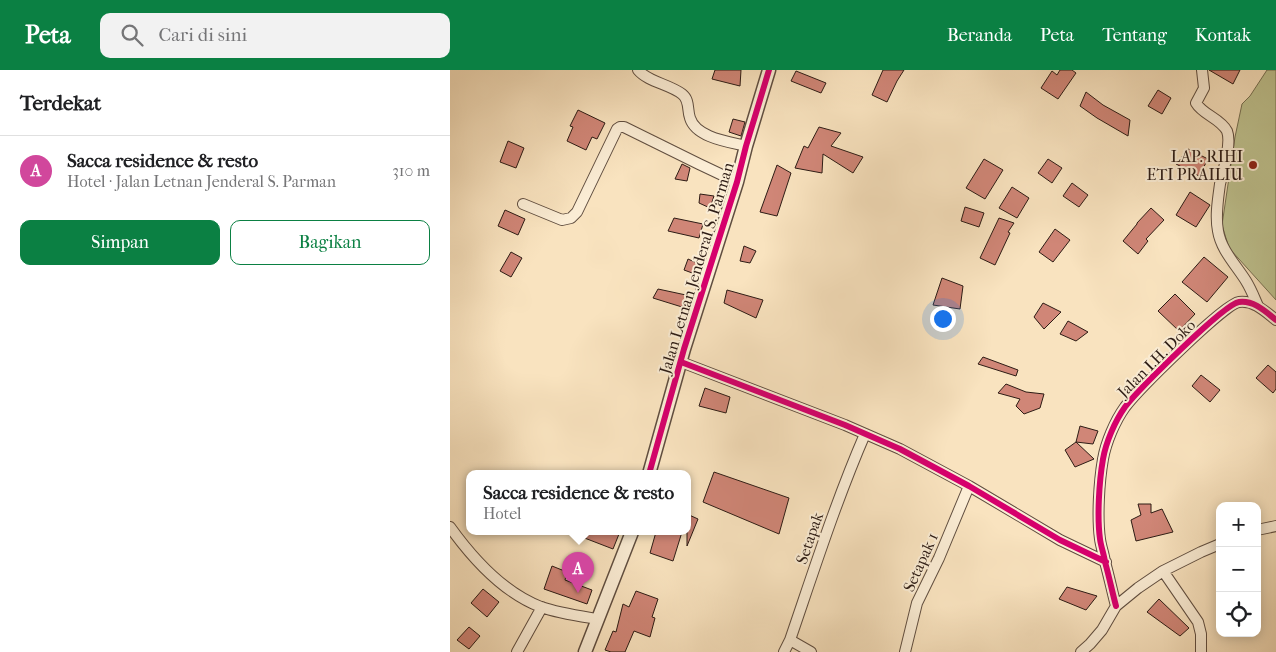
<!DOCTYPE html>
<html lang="id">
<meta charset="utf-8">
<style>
body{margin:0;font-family:"IM FELL French Canon",serif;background:#f2f2f2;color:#202124}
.controls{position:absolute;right:15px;bottom:15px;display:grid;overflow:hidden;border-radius:10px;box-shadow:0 2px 12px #0003}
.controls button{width:45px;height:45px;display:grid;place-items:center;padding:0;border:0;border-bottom:1px solid #e0e0e0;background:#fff;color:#202124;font:25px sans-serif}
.you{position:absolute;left:492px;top:248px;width:18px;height:18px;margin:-12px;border:4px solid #fff;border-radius:50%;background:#1a73e8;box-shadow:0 0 0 8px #1a73e833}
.badge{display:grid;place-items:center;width:32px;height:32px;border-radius:50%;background:#0b8043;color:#fff;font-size:16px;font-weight:700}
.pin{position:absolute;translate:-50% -41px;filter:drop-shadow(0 1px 2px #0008)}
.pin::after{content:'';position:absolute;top:26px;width:18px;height:15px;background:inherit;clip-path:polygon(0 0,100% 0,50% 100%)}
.popup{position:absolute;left:16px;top:400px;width:225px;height:65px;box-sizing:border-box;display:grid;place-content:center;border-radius:10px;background:#fff;filter:drop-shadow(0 1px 4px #0005);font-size:16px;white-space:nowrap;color:#757577}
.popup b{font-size:19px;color:#202124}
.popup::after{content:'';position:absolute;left:50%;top:100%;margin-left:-10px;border:10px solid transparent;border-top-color:#fff}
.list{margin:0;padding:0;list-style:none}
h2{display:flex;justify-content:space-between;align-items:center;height:65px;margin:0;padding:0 20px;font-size:21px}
h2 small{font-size:16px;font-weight:400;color:#757577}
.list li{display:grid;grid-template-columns:32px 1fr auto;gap:15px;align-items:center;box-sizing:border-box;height:70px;padding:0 20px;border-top:1px solid #e0e0e0}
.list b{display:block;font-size:19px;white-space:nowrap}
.list p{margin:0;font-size:16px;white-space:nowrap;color:#757577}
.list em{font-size:16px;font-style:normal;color:#757577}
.actions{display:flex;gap:10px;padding:15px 20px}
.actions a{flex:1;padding:11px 0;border:1px solid #0b8043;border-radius:10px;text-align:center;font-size:18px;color:#0b8043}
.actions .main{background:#0b8043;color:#fff}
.icon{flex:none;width:28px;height:28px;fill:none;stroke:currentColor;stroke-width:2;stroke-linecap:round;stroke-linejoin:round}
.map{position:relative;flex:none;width:826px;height:582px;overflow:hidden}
header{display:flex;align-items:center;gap:30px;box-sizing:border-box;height:70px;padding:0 25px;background:#0b8043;color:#fff}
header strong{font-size:24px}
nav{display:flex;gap:28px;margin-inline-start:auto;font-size:18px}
.search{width:350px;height:45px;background:#f2f2f2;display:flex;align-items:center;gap:12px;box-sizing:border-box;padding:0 18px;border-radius:10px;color:#757577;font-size:19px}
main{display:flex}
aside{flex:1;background:#fff}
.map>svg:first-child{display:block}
.green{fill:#bfc390;stroke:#767052}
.building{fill:#d08677;stroke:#2d1c15}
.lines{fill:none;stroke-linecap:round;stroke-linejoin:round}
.minor-casing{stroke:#604e40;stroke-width:12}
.tertiary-casing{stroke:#604e40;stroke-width:15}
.minor{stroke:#fbedd5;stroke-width:10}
.tertiary{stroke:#fbedd5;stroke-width:12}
.cycleway-casing{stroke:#fbedd5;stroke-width:9}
.cycleway{stroke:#d6006c;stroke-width:6}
.poi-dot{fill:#8f2418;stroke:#fbedd5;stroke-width:2}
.labels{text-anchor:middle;stroke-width:4;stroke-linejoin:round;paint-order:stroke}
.poi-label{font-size:16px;fill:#2d1c15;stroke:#fbedd5;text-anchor:end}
.street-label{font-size:16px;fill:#2d1c15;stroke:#fbedd5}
</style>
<header>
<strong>Peta</strong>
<div class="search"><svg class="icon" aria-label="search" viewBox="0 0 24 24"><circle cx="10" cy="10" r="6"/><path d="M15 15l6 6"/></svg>Cari di sini</div>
<nav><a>Beranda</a><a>Peta</a><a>Tentang</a><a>Kontak</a></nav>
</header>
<main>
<aside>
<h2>Terdekat<small></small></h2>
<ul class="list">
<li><span class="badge" style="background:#d1479c">A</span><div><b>Sacca residence &amp; resto</b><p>Hotel · Jalan Letnan Jenderal S. Parman</p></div><em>310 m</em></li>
</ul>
<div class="actions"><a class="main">Simpan</a><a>Bagikan</a></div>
</aside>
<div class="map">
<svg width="826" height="582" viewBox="0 0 826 582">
<rect width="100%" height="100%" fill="#f9e3bf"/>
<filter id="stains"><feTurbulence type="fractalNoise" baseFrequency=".004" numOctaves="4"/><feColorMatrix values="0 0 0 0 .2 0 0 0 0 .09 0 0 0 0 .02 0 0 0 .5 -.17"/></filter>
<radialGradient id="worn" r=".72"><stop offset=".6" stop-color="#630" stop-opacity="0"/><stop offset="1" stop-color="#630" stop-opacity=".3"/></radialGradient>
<path class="green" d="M817 0H826V230L779 178 772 155 785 67 792 34 800 26Z"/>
<path class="building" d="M265 0H291L290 16 262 9Z
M433 0H454L447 11 437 32 422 25Z
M610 0H622L626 3 608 29 591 18 602 1 607 5Z
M759 0H790L783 14Z
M346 1 376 13 371 23 341 11Z
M708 20 721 28 712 44 698 36Z
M636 22 653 35 680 50 678 66 647 48 630 36Z
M128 40 155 53 147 69 142 67 136 80 117 71 123 57 120 56Z
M283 49 295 52 291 66 279 62Z
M369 57 391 63 381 76 413 87 403 103 373 84 372 103 345 98 354 76 358 78Z
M58 71 74 78 66 98 50 92Z
M738 79 758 89 749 106 726 94Z
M534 89 553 100 535 129 516 118Z
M598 89 612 98 602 113 588 103Z
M232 94 240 98 237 111 225 109Z
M327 95 341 103 327 146 310 142Z
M622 113 638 125 629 137 613 126Z
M562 117 579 128 567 148 549 138Z
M740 122 760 135 746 157 726 145Z
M250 124 264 126 260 138 249 133Z
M515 137 534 143 529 157 511 151Z
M701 138 714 150 696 169 698 171 688 184 673 171 687 154V153Z
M55 140 75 149 68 165 48 156Z
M224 148 253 154 249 168 218 161Z
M549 148 564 153 558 162 560 163 545 195 530 188Z
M605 159 620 170 603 192 589 182Z
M294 176 306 181 300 193 290 191Z
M61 182 72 188 61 207 50 201Z
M754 187 778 207 757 232 732 212Z
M238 189 247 193 245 204 234 200Z
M492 208 513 216 510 239 483 235Z
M208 219 236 225 232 237 203 228Z
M277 220 313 230 306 248 274 233Z
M725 224 745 244 729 261 708 241Z
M593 233 611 242 594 259 584 247Z
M618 251 638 262 626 271 610 264Z
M533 287 568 300 566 306 528 294Z
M818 295 826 302V319L823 323 806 308Z
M751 305 770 320 760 332 742 316Z
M556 314 576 322 594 324 590 338 574 344 566 336 570 329 548 323Z
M255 318 280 327 276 343 249 336Z
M630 356 648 361 643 374 626 372Z
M626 372 644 389 625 397 615 380Z
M264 402 339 428 329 464 253 432Z
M688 434H701V443L712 439 723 462 686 471 681 450 691 445Z
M237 444 248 449 237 476Z
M119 462H162L169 464 163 479Z
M206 462H232L223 491 200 483Z
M102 496 117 502 115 510 142 520 137 534 94 519Z
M617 517 647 526 636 540 609 529Z
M33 519 49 532 37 547 21 533Z
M186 521 208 529 202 547 205 548 200 567 184 561 175 582H161L155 580 163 561 166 562 173 534 179 537Z
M709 529 739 558 730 566 697 542Z
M19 557 30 566 19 579 7 570Z"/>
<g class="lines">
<g class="minor-casing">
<path id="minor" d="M188 0C198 12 219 14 232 24 240 30 237 40 240 48 246 68 280 72 296 76
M752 0 754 18 746 33C753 45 770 48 777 61 782 74 773 101 770 114 768 129 765 146 768 161 771 180 786 195 796 211 801 219 804 227 808 236
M73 134 112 150 121 148 127 142 167 59 170 57H174L249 94 287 112
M231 292 395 355 450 379 519 416 610 470 656 492
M0 457C23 489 54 523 91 537 108 543 129 546 147 549
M807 460 826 456
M713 501 748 552 751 564V582
M666 536C662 521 659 506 655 492 654 484 651 477 650 469 647 447 649 412 653 389 656 372 665 351 675 337 688 320 774 234 789 232 804 230 816 242 826 250
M340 570 361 582
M67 582 92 537
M334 582 340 570C364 500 386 431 415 364
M455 582 467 533 489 488 519 416
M631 582 640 574 652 560 666 536 688 518 713 501 751 482 770 474"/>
</g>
<g class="tertiary-casing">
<path id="tertiary" d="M199 404 234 279 287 112 296 76 319 0
M135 582 182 462"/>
</g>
<use href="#minor" class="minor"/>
<use href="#tertiary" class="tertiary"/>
<g class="cycleway-casing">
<path id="cycleway" d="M231 292 395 355 450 379 519 416 610 470 656 492
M199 404 234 279 287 112 296 76 319 0
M666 536C662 521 659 506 655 492 654 484 651 477 650 469 647 447 649 412 653 389 656 372 665 351 675 337 688 320 774 234 789 232 804 230 816 242 826 250"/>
</g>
<use href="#cycleway" class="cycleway"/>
</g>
<circle class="poi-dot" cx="803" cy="95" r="5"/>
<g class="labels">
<g class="poi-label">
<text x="793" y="92">LAP. RIHI<tspan x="793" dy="18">ETI PRAILIU</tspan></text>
</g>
<g class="street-label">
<text transform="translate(246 198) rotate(-73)" y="6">Jalan Letnan Jenderal S. Parman</text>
<text transform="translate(706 288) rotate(-45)" y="6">Jalan I.H. Doko</text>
<text transform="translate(359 468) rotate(-71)" y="6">Setapak</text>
<text transform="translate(470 492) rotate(-66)" y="6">Setapak 1</text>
</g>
</g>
<rect width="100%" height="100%" filter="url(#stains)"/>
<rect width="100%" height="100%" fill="url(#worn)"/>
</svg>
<div class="controls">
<button>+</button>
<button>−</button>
<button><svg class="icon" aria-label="locate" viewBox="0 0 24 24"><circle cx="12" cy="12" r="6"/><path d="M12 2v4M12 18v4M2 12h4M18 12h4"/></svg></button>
</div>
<div class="you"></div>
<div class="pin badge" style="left:128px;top:523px;background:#d1479c">A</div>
<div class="popup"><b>Sacca residence &amp; resto</b>Hotel</div>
</div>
</main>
